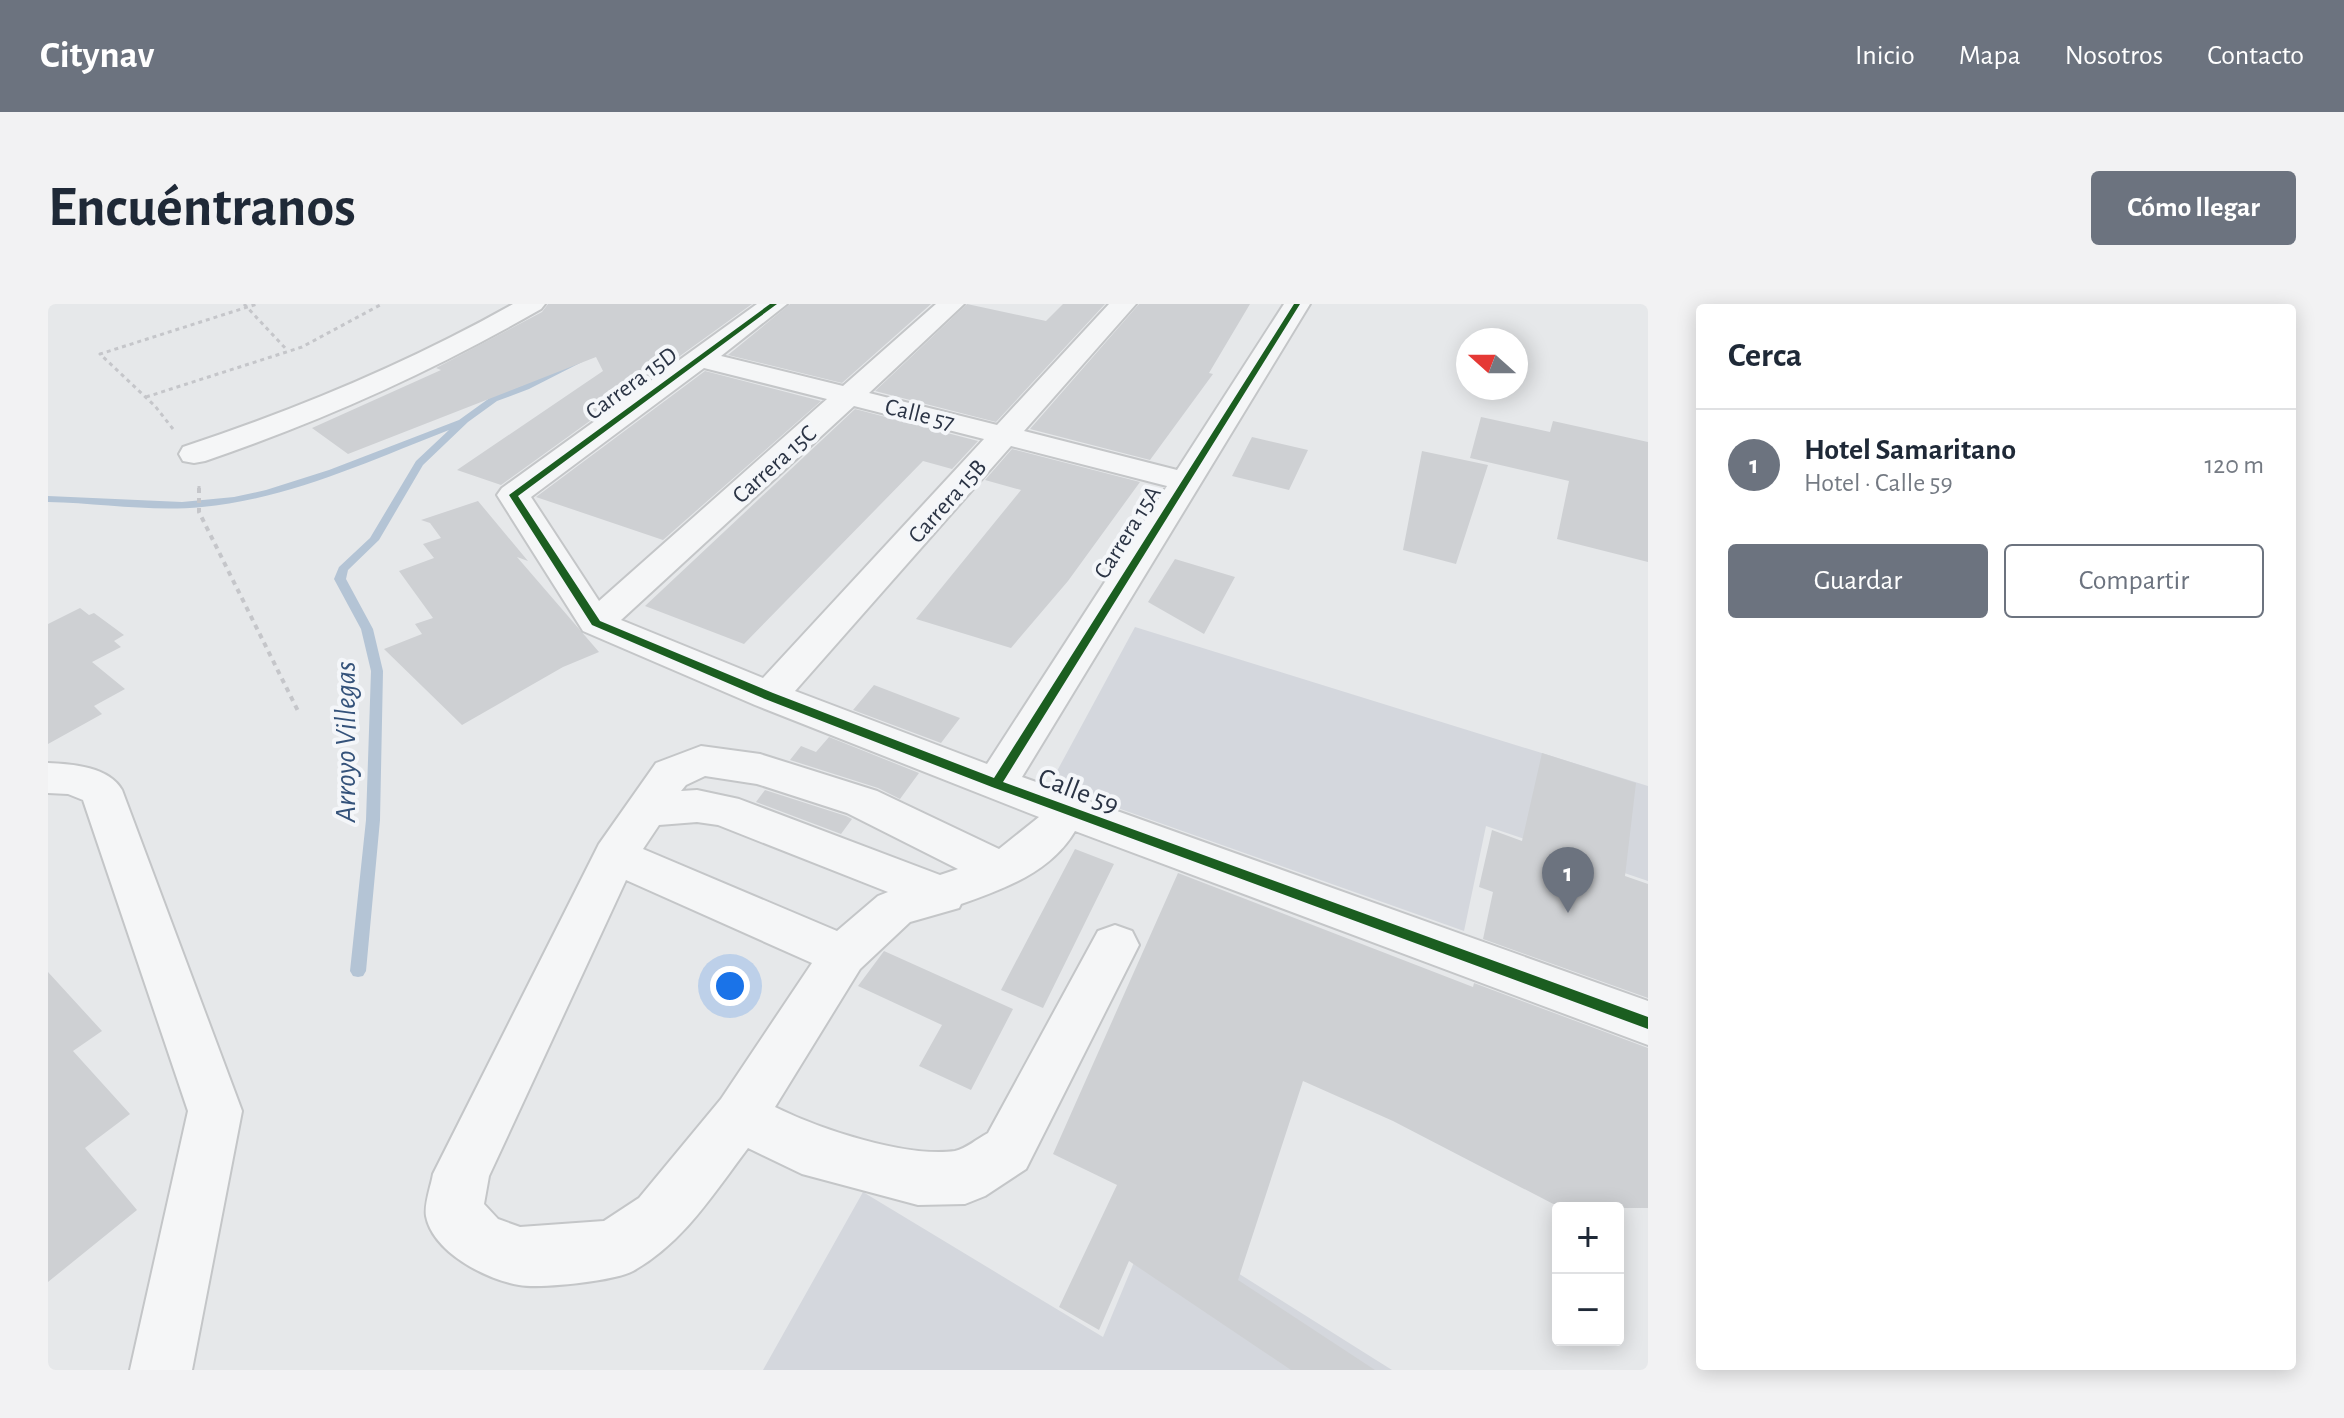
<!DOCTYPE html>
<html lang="es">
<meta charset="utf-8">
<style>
body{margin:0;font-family:"Alegreya Sans",sans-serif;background:#f2f2f3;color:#1f2937}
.controls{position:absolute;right:24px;bottom:24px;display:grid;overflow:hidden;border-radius:8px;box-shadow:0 4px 20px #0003}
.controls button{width:72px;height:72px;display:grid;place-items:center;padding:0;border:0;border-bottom:2px solid #e0e1e3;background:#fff;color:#1f2937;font:40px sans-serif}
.compass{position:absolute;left:1408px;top:24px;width:72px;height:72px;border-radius:50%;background:#fff;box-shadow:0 4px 20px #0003;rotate:291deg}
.you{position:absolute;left:682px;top:682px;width:28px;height:28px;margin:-20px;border:6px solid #fff;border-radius:50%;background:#1a73e8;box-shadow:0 0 0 12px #1a73e833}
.badge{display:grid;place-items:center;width:52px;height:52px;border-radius:50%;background:#6c737f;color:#fff;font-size:26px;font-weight:700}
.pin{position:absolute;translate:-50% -66px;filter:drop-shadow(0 2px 4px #0008)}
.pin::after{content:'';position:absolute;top:42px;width:28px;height:24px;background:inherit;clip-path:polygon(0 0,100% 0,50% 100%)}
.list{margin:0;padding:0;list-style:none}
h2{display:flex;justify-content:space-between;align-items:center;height:104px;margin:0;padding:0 32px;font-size:34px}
h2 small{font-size:26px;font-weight:400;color:#747a83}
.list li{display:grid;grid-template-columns:52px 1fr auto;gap:24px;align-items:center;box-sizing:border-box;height:112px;padding:0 32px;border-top:2px solid #e0e1e3}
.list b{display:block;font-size:30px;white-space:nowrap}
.list p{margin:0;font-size:26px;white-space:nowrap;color:#747a83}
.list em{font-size:26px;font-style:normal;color:#747a83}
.actions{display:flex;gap:16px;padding:24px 32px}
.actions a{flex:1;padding:18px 0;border:2px solid #6c737f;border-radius:8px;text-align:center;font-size:28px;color:#6c737f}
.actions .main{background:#6c737f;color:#fff}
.map{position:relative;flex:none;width:1600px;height:1066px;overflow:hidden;border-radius:8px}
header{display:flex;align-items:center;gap:48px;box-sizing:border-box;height:112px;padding:0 40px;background:#6c737f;color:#fff}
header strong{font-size:38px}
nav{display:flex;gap:44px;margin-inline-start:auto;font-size:28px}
.intro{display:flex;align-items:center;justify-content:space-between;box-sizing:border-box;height:192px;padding:0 48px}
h1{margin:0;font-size:56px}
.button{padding:20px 36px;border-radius:8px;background:#6c737f;color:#fff;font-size:28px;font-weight:700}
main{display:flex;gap:48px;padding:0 48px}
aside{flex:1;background:#fff;border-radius:8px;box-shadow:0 4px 20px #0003}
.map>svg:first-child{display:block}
.built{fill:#d4d7dd}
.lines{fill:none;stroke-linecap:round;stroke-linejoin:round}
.stream{fill:#b4c4d5;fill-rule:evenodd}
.building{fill:#ced0d3}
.minor-casing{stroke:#c4c6c8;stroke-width:4}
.path-far1{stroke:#c5c6ca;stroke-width:3;stroke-dasharray:4 4;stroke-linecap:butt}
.path{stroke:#c5c6ca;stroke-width:4;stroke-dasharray:5 5;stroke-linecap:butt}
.minor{fill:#f5f6f7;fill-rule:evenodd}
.cycleway-casing{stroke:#f4f6f9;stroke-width:5}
.cycleway{fill:#1b5e20;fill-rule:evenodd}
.labels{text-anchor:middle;stroke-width:8;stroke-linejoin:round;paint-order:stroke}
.far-street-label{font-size:24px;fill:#2b3445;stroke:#f4f6f9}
.street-label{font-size:28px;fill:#2b3445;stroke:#f4f6f9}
.water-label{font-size:30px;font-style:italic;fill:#34527a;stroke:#f4f6f9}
</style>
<header>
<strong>Citynav</strong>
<nav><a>Inicio</a><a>Mapa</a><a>Nosotros</a><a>Contacto</a></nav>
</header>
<div class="intro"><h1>Encuéntranos</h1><a class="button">Cómo llegar</a></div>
<main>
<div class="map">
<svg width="1600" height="1066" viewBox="0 0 1600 1066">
<rect width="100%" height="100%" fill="#e6e8ea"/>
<path class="built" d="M1087 323 1600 482V577L1438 522 1416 627 1002 480Z
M815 888 1055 1033 1104 915 1344 1066H715Z"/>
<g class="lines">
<path class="stream" d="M531 53 535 56 534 58 481 85 449 97 420 118 375 161 331 236 300 266 298 275 325 325 335 367 332 516 318 667 315 672 310 673 305 672 302 667 318 516 323 367 313 325 286 275 291 263 322 234 368 157 401 126C321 157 241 195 154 203 103 208 51 199 0 198V192L134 198 186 193 218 186 281 166 411 116 443 93 475 81Z"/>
</g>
<path class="building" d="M500 0H704L453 181 409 166 555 67 548 53 300 150 264 124 393 66 388 64 494 8Z
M742 0H883L794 79 680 51Z
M919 0 998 17 1015 0H1057L948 118 827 87Z
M1091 0H1202L1161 69 1165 70 1102 156 982 125Z
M657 67 773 97 615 236 488 193Z
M807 105 930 137 904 165 875 157 696 340 597 302Z
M1433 113 1502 128 1505 117 1600 138V258L1509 235 1521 177 1422 154Z
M1204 133 1260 146 1241 186 1184 172Z
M964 145 1092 178 1020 277 963 344 868 315 973 186 937 176Z
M1374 147 1440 161 1408 260 1355 246Z
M430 197 480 257 469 253 551 348 515 363 414 421 336 345 374 330 367 320 385 314 351 267 386 254 375 240 393 234 382 219 373 216Z
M1127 255 1187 273 1156 330 1100 298Z
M32 304 41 311 46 309 76 331 66 337 73 343 44 358 77 385 46 402 54 410 0 440V320Z
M826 381 912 414 893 439 805 406Z
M781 433 871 469 852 495 830 484 742 456 753 442 768 448Z
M1494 449 1588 479 1577 572 1600 580V694L1435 635 1445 588 1431 583 1444 526 1474 537Z
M717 486 798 512 804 515 793 530 708 498Z
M1027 545 1066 560 995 704 953 686Z
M1130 569 1425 683 1426 679 1600 744V904H1513L1345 817 1255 777 1190 976 1327 1066H1243L1081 957 1051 1026 1011 1003 1069 881 1005 850Z
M836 647 965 705 923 786 871 762 894 721 810 682Z
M0 668 54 727 25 747 82 810 37 844 89 906 0 978Z"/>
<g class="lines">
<g class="minor-casing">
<path id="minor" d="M465 0H497L493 5C385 67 274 117 157 157L146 159 135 157 131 150 135 143C250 105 360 59 465 0Z
M709 0H739L673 52 795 82 888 0H916L821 89 949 121 1061 0H1088L976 127 1129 166 1236 0H1262L974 473 1600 697V741L1027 527C1003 568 956 585 913 600L911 604 862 618 812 665 727 803C771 825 858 854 907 847 918 845 930 834 940 829L1050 627 1067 621 1084 627 1091 641 978 865 937 892 917 900 870 901 754 870 700 844C666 889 635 939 585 967 567 977 492 985 471 981 437 975 385 948 378 912 376 900 383 882 385 870L551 540 608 459 653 442 712 450 829 487 951 545 991 513 707 401 535 327 449 191 454 184ZM656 64 779 95 551 297 483 193ZM806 102 936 135 715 374 573 316ZM963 142 1119 182 939 460 747 387ZM657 472 709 480 799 509 910 565 892 571 691 495 649 486 633 487 638 481ZM649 518 670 521 840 588 830 592 789 627 595 545 611 521ZM578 576 764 659 673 795 591 894 556 917 472 923 450 915 436 900 441 872Z
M0 459C25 460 61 463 74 486L194 807 144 1066H82L140 807 35 496 20 490 0 489Z"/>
</g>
<path class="path-far1" d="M196 0 239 46
M98 93 254 43 334 0
M125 125 107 102 52 50 209 0
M151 182V186"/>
<path class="path" d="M151 184V208L251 409"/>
<use href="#minor" class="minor"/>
<g class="cycleway-casing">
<path id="cycleway" d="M722 0H729L470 192 552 317 725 389 946 474 1246 0H1252L955 478 1600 713V725L944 483 717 395 544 321 461 191Z"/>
</g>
<use href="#cycleway" class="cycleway"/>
</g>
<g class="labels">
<g class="far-street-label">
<text transform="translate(583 79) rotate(-36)" y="8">Carrera 15D</text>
<text transform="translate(872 110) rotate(14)" y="8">Calle 57</text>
<text transform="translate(726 160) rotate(-42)" y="8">Carrera 15C</text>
<text transform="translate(899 197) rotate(-48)" y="8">Carrera 15B</text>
<text transform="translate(1079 228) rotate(-58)" y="8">Carrera 15A</text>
</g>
<g class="street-label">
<text transform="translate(1031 486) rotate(21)" y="10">Calle 59</text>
</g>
<g class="water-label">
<text transform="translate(297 438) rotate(-90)" y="10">Arroyo Villegas</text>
</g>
</g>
</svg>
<div class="controls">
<button>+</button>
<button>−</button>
</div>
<svg class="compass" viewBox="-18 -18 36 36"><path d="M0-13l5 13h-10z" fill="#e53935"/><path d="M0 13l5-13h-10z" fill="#747a83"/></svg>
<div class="you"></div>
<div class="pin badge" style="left:1520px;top:609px">1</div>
</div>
<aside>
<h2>Cerca<small></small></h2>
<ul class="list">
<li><span class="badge">1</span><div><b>Hotel Samaritano</b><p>Hotel · Calle 59</p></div><em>120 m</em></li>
</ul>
<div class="actions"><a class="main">Guardar</a><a>Compartir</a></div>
</aside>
</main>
